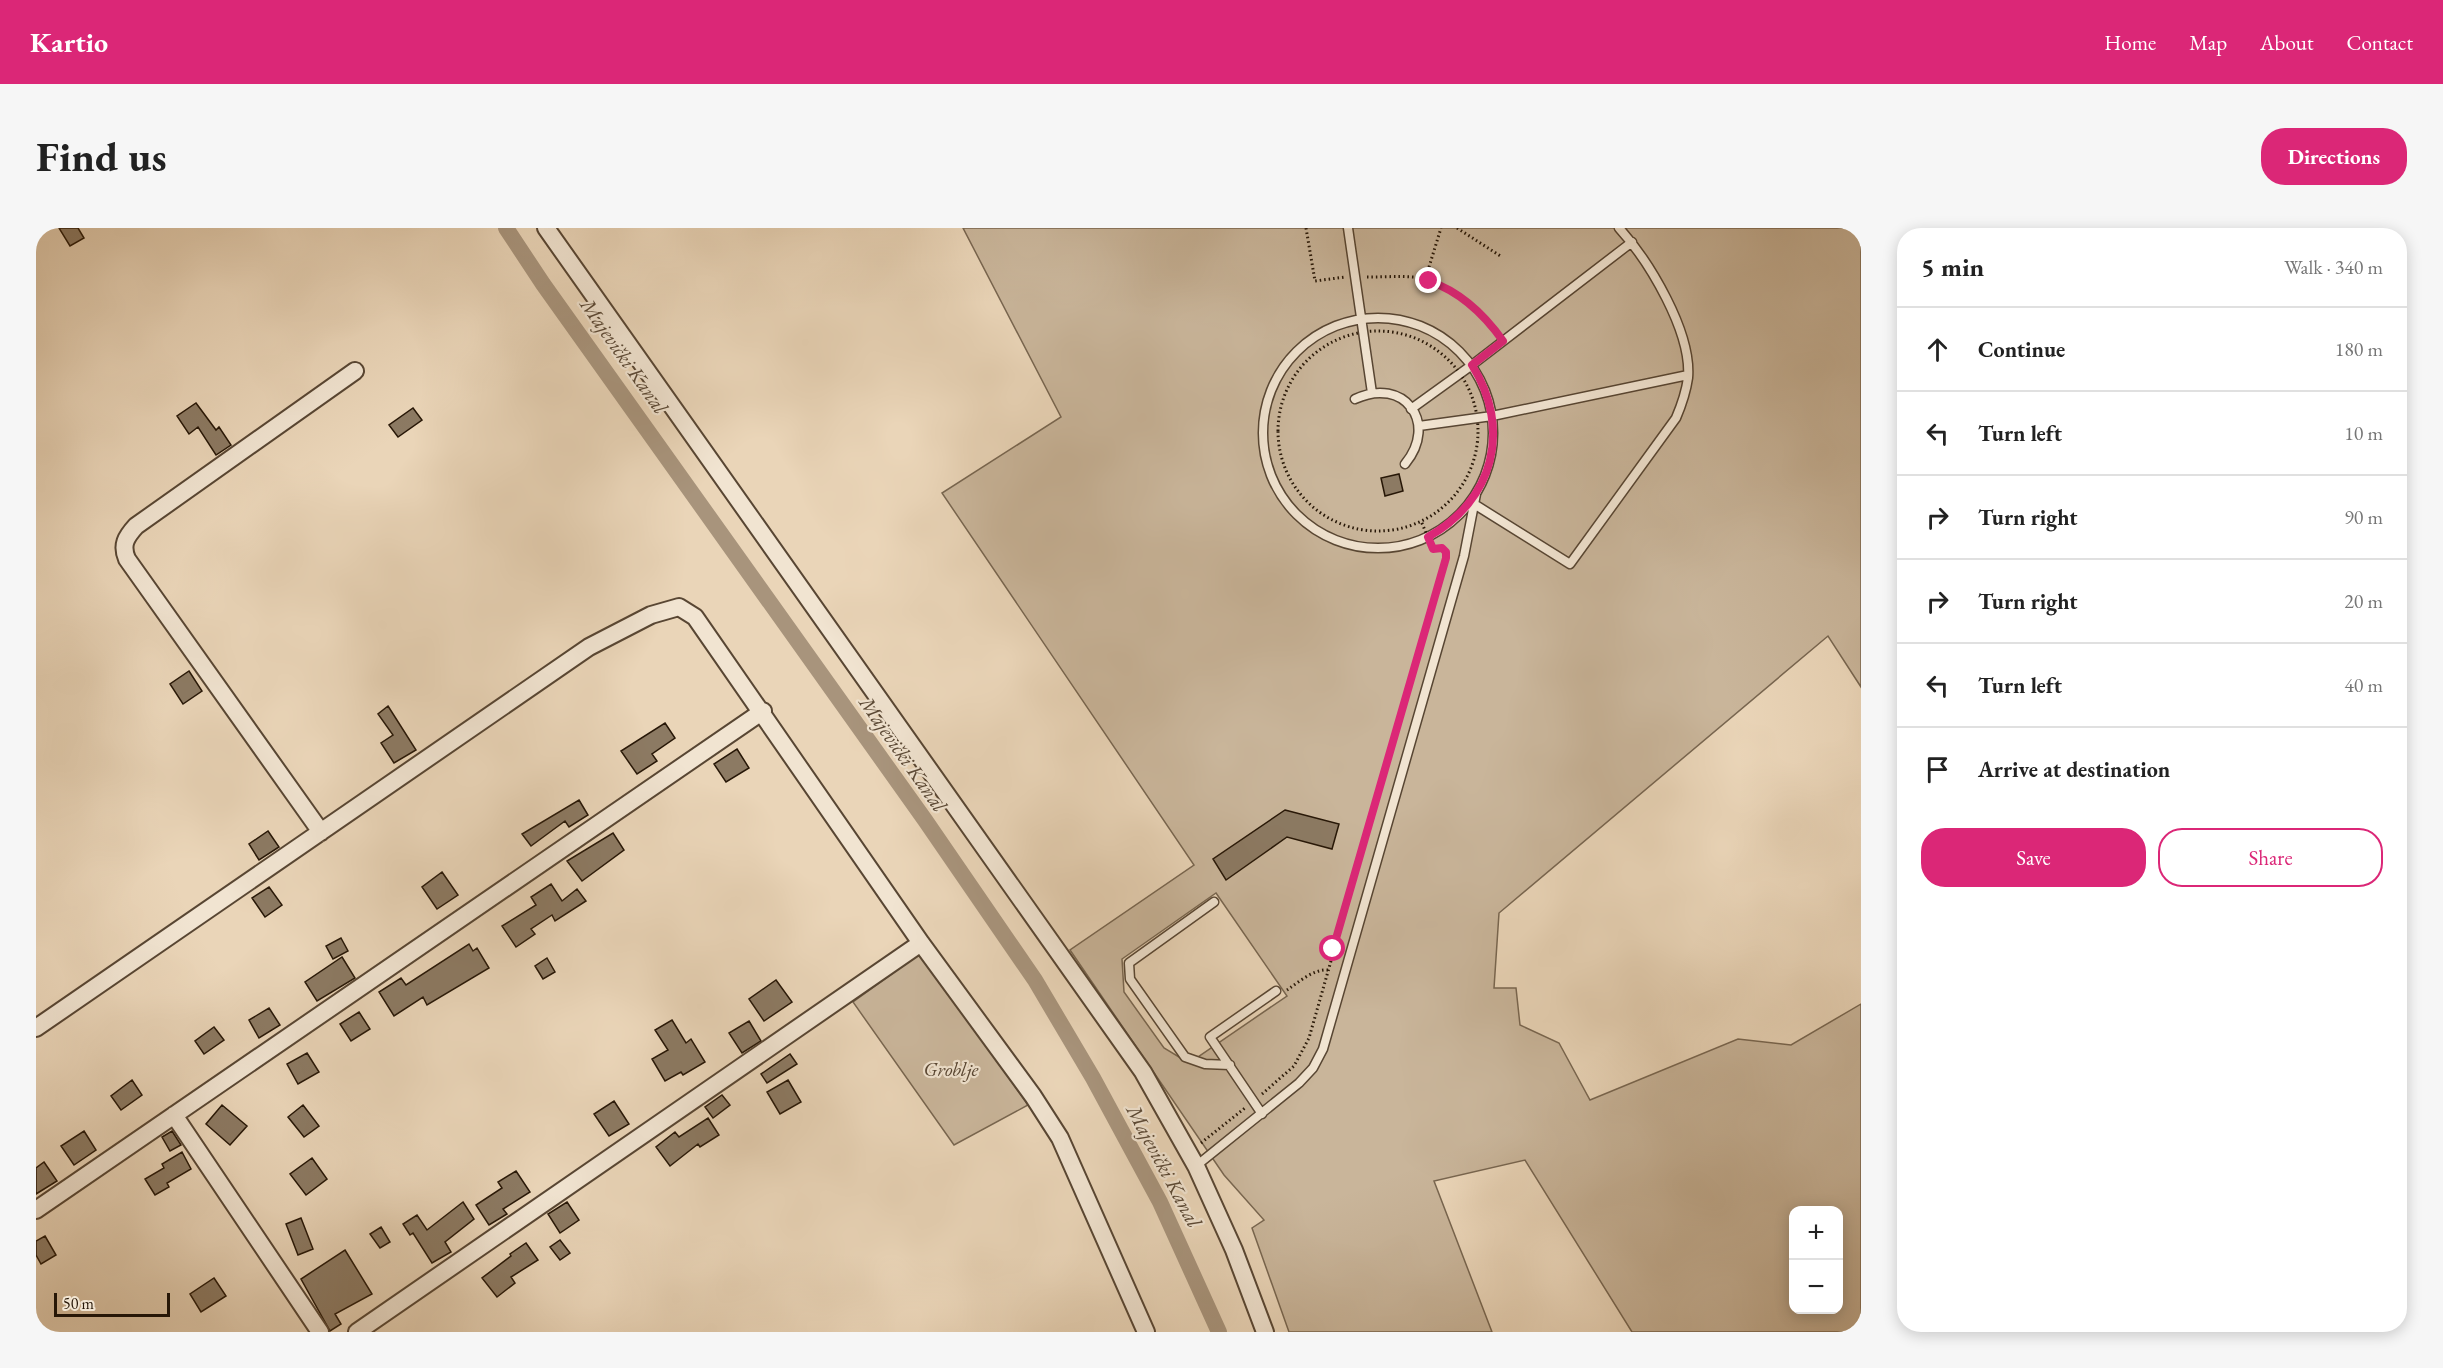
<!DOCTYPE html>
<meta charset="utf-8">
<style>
body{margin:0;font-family:"EB Garamond",serif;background:#f6f6f6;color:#222}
.controls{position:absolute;right:18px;bottom:18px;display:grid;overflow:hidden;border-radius:12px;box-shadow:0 3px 15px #0003}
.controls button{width:54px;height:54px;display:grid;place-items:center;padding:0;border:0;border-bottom:2px solid #e0e0e0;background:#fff;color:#222;font:30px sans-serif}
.scale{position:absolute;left:18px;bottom:15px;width:116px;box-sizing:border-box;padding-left:6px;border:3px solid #271707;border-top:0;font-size:16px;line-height:21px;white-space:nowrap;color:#271707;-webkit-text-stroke:4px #f1e4d1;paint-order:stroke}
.stop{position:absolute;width:18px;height:18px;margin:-14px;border:4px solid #db2777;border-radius:50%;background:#fff}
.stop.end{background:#db2777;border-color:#fff;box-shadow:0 2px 6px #0008}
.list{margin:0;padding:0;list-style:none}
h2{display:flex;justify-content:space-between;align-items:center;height:78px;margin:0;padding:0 24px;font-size:26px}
h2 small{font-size:20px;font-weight:400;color:#767676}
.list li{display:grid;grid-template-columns:39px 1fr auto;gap:18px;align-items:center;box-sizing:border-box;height:84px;padding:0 24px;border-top:2px solid #e0e0e0}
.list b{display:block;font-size:22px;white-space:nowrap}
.list em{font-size:20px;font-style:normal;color:#767676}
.actions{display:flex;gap:12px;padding:18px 24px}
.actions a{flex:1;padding:14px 0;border:2px solid #db2777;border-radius:24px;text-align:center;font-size:21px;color:#db2777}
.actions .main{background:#db2777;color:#fff}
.icon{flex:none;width:33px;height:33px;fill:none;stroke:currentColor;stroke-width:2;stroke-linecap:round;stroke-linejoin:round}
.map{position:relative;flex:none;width:1825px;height:1104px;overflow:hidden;border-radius:24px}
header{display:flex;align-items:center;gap:36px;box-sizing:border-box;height:84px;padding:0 30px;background:#db2777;color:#fff}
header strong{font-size:28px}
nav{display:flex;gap:33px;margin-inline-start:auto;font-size:21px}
.intro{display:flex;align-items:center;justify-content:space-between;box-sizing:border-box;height:144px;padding:0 36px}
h1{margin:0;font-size:42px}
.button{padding:15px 27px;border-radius:24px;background:#db2777;color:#fff;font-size:21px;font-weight:700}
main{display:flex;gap:36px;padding:0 36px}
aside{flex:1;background:#fff;border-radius:24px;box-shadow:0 3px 15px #0003}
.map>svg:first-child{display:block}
.green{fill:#c9b59a;stroke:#786650;stroke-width:1.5;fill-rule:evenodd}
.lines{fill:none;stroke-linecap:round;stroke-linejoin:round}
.canal{stroke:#a8947c;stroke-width:16}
.building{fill:#8c7a63;stroke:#271707;stroke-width:1.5}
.service-casing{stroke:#584633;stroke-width:11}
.minor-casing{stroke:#584633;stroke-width:20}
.path{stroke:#271707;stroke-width:3;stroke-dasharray:1.5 3;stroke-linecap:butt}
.service{stroke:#f1e4d1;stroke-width:8}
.minor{stroke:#f1e4d1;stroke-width:16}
.route{stroke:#db2777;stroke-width:8}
.labels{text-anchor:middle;stroke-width:4.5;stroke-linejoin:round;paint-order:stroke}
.park-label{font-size:20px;font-style:italic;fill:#584633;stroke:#f1e4d1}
.water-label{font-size:21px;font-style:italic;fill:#5b4936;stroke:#f1e4d1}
</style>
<header>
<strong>Kartio</strong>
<nav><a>Home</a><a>Map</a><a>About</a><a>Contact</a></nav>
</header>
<div class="intro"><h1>Find us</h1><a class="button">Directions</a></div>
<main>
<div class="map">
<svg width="1825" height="1104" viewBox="0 0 1825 1104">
<rect width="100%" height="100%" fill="#ead5b8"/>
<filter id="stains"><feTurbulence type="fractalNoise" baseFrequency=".00333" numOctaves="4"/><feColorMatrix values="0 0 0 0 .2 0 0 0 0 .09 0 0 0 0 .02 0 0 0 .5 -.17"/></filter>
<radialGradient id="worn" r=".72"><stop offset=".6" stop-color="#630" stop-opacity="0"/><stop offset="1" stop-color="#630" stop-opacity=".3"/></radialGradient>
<path class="green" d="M927 0H1825V459L1792 408 1463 685 1458 760H1480L1484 797 1523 815 1554 872 1702 811 1755 817 1825 776V1104H1596L1489 932 1398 953 1456 1104H1253L1216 1000 1228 992 1188 947 1034 722 1158 637 906 265 1025 189ZM1180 665 1251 768 1153 835 1128 820 1088 764 1086 731ZM1758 982H1802V1082H1758Z
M885 725 992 877 918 917 817 774Z"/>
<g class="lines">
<path class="canal" d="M470 0 507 56 889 592 999 752 1057 850 1124 974 1183 1104"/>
</g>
<path class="building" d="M23 0H42L48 10 34 18Z
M160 175 180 202 183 199 195 217 180 227 162 199 153 206 141 188Z
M377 180 386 192 362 209 353 197Z
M1363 246 1367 263 1349 268 1345 250Z
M153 443 166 463 147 476 134 456Z
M352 478 380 522 358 535 345 515 357 507 342 486Z
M629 495 639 510 616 526 621 533 601 546 585 523Z
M701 521 713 540 690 554 678 536Z
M543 572 552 587 533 599 529 593 495 618 486 606Z
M1249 582 1303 596 1296 621 1251 609 1190 652 1177 631Z
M232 603 243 619 223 632 213 616Z
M577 605 588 622 546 653 531 633Z
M406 644 422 667 401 681 386 659Z
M515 656 526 673 541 661 550 673 519 693 516 687 495 701 499 706 480 719 466 698 500 677 495 669Z
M233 659 246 677 229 689 216 670Z
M305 710 312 723 297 731 290 718Z
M433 716 437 723 441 720 453 740 391 777 387 769 358 788 343 764 365 750 370 757Z
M306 729 319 750 281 773 269 754Z
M511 730 519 744 507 751 499 738Z
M740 752 756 774 728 793 713 771Z
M233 780 244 797 223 810 213 792Z
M323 784 334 801 315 813 304 796Z
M636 792 650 815 655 811 669 834 647 847 645 844 629 853 616 831 632 822 619 802Z
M713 793 725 813 706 825 693 805Z
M178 799 188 812 168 826 159 813Z
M271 825 283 844 262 856 251 836Z
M754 826 761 836 731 855 725 846Z
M96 852 106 867 85 882 75 868Z
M752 852 765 874 744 886 731 864Z
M686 867 694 877 677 890 669 879Z
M578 873 593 896 573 908 558 886Z
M186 877 211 898 194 917 170 896Z
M267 877 283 898 268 909 252 889Z
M672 890 683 907 664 919 662 916 634 938 620 919 639 904 643 909Z
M48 903 60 922 38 937 25 918Z
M136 903 145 917 134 923 126 909Z
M146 924 155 941 131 955 133 959 119 967 109 951 128 940 126 936Z
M276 930 291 951 270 967 254 946Z
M8 934 21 953 0 966V940Z
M480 943 494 964 467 981 471 986 453 997 440 977 466 960 462 954Z
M427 974 438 991 409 1014 415 1024 396 1035 377 1005 374 1007 367 996 381 987 391 1002Z
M531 974 543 992 524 1005 512 986Z
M265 990 277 1021 262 1027 250 996Z
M345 999 354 1014 344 1020 334 1006Z
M9 1008 20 1027 5 1036 0 1027V1013Z
M524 1012 534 1025 524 1032 514 1019Z
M490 1015 502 1032 475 1049 479 1055 461 1069 446 1050 475 1028 474 1026Z
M309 1022 336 1066 299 1086 305 1096 294 1103 265 1051Z
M178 1050 190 1068 165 1084 154 1066Z"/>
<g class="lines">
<g class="service-casing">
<path id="service" d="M1312 0 1336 165
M1227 205a115 115 0 1 1 230 0a115 115 0 1 1-230 0Z
M1319 171C1368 148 1403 195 1369 236
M1375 181 1436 137 1596 14
M1383 198 1456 188 1652 147
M1438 276 1534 336 1640 190C1646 176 1650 164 1652 150 1656 104 1613 33 1583 0
M1178 674 1093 735 1094 751 1149 829 1169 836 1194 837
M1226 886 1174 809 1240 763
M1160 938 1263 855 1277 840 1287 821 1428 328 1440 266"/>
</g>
<g class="minor-casing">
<path id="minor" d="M510 0 1107 844 1160 938 1198 1022 1229 1104
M285 604 91 331C85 317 90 309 100 298L319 143
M0 800 553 419 615 387 643 379 659 389 885 715 997 868 1024 910 1110 1104
M138 887 284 1104
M0 982 727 483
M321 1104 885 715"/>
</g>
<path class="path" d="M1270 0 1279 53 1309 49
M1421 0 1466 29
M1331 49C1346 49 1362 48 1378 49 1411 53 1442 78 1461 105
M1389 52 1405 0
M1242 203a100 100 0 1 1 200 0a100 100 0 1 1-200 0Z
M1251 762C1263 754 1277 741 1292 742
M1226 866 1258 838 1273 810 1410 330V324L1406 320 1397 321 1385 293
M1165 915 1209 880"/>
<use href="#service" class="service"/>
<use href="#minor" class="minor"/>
</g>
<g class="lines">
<path class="route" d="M1297 721 1410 330V324L1406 320 1397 321 1392 309C1458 272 1476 201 1436 137L1467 113C1448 86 1425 64 1393 53"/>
</g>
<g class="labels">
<g class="park-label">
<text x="915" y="848">Groblje</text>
</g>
<g class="water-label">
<text transform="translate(588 128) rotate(55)" y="7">Majevički Kanal</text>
<text transform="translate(867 526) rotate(55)" y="7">Majevički Kanal</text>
<text transform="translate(1128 938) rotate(62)" y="7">Majevički Kanal</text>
</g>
</g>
<rect width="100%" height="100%" filter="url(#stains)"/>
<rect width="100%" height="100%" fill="url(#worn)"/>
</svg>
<div class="controls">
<button>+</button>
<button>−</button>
</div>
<div class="scale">50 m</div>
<div class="stop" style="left:1297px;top:721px"></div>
<div class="stop end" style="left:1393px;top:53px"></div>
</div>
<aside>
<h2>5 min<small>Walk · 340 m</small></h2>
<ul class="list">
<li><svg class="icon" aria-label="ahead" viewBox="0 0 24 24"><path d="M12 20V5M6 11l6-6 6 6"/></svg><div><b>Continue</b></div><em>180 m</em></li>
<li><svg class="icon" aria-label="left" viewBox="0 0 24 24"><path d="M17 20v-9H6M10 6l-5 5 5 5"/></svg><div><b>Turn left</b></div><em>10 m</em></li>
<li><svg class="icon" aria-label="right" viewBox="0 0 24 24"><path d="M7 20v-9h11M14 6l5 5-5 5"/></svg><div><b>Turn right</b></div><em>90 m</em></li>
<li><svg class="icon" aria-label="right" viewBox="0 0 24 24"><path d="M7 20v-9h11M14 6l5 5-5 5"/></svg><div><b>Turn right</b></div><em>20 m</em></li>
<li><svg class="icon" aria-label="left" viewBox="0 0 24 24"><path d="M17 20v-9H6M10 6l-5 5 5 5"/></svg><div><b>Turn left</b></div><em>40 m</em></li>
<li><svg class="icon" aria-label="arrive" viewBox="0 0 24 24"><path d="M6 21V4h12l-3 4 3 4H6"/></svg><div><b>Arrive at destination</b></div></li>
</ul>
<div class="actions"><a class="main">Save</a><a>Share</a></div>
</aside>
</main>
